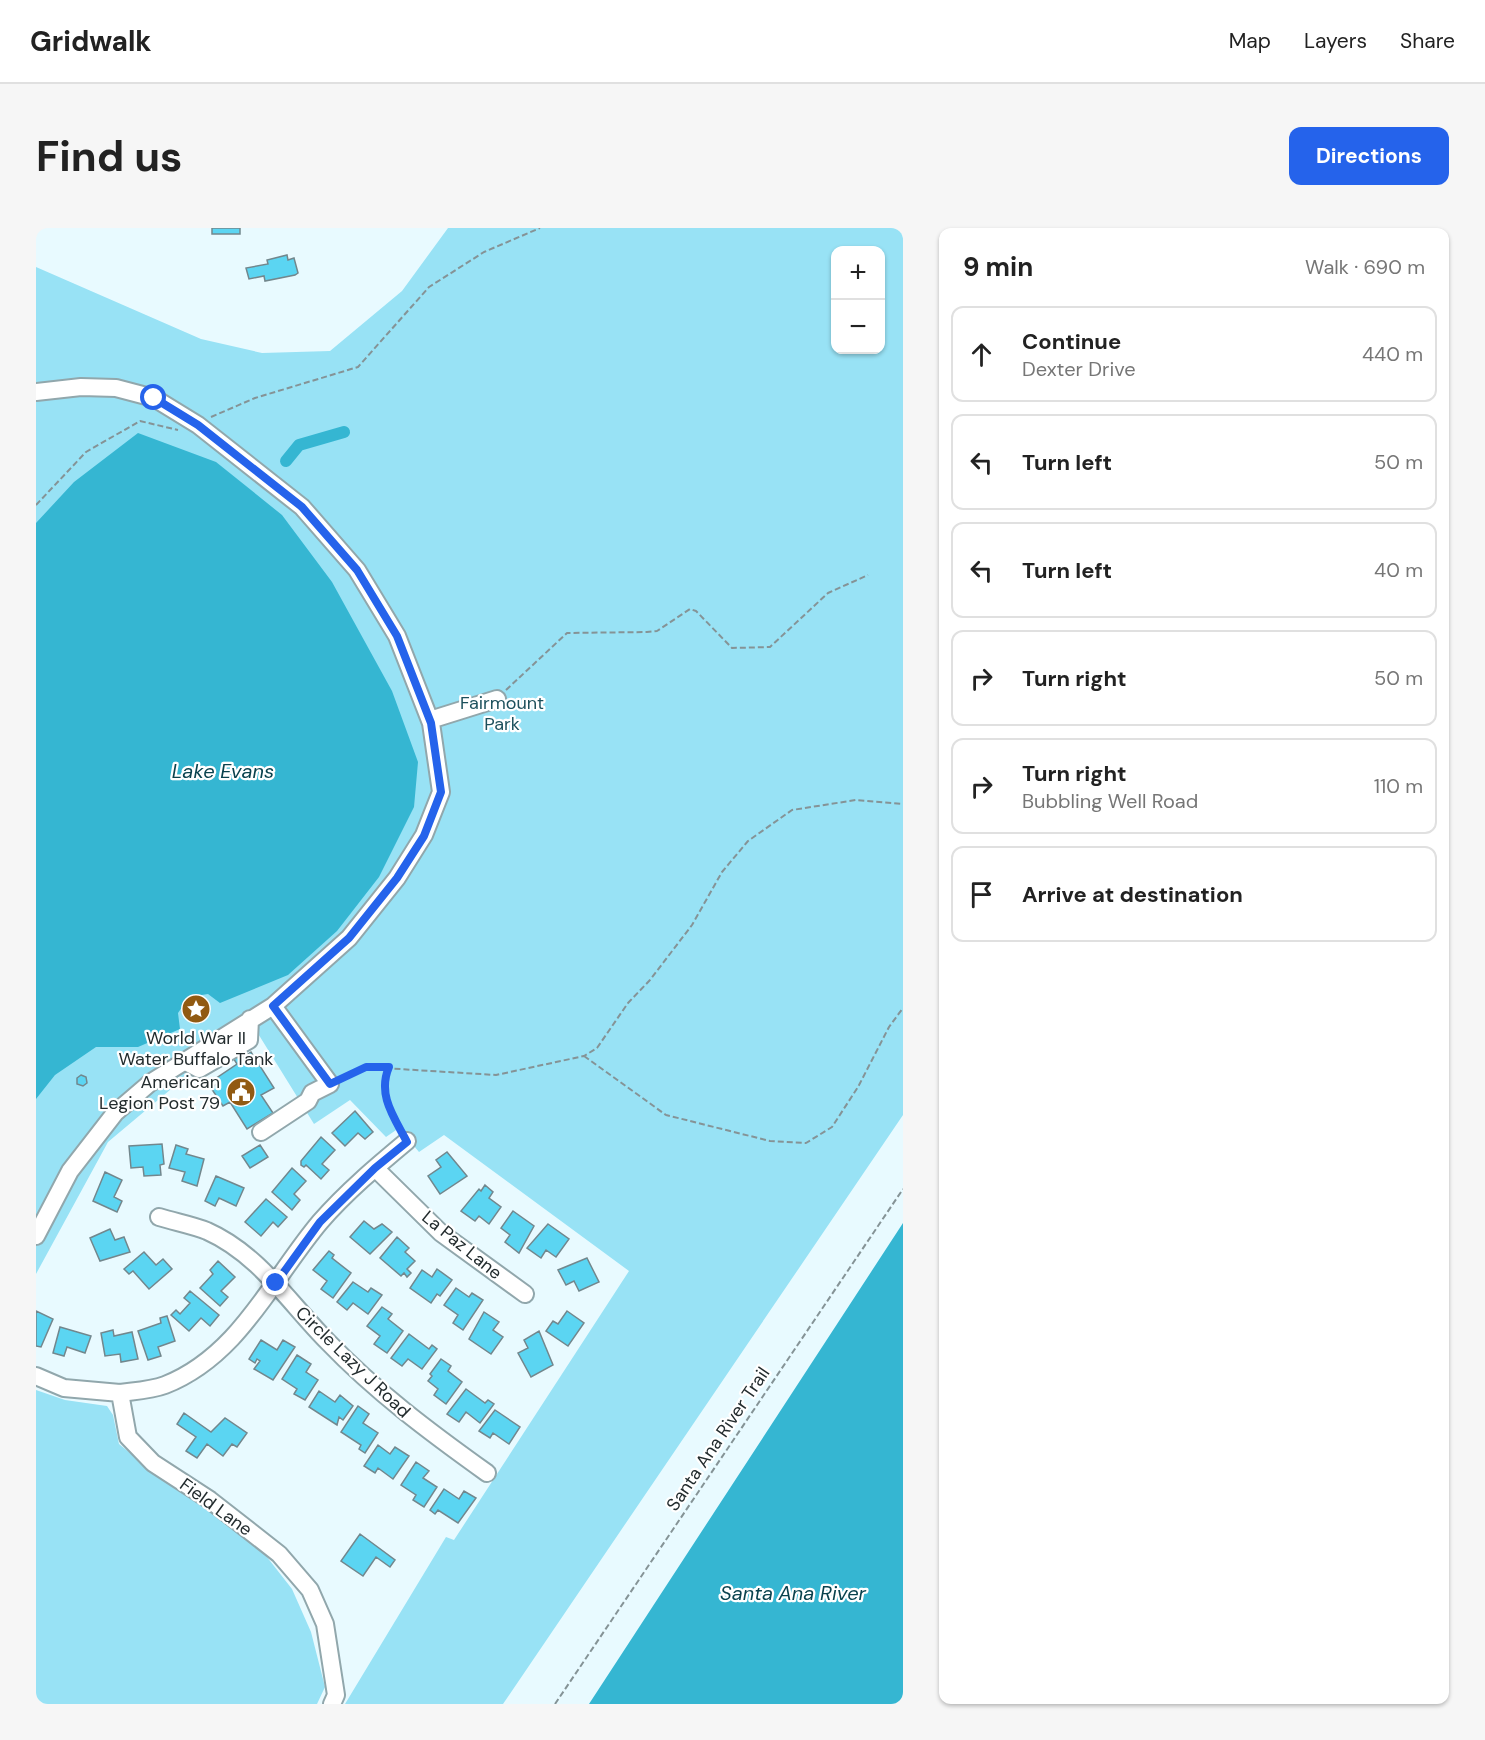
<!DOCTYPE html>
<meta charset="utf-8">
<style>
body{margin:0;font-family:"DM Sans",sans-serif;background:#f6f6f6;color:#222}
.controls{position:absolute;right:18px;top:18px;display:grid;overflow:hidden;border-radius:12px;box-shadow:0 2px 4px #0004}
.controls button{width:54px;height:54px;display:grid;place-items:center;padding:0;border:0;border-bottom:2px solid #e0e0e0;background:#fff;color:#222;font:30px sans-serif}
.stop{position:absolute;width:18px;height:18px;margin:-14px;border:4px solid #2563eb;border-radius:50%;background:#fff}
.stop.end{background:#2563eb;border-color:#fff;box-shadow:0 2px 6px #0008}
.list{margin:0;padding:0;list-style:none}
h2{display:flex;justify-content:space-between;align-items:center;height:78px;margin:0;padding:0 24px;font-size:26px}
h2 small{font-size:20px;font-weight:400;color:#767676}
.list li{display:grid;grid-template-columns:39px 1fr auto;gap:18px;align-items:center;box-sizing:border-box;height:96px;margin:0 12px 12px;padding:0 12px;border:2px solid #e0e0e0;border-radius:12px}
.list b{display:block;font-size:22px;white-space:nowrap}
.list p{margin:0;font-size:20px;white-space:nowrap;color:#767676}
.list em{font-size:20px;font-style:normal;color:#767676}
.icon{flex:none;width:33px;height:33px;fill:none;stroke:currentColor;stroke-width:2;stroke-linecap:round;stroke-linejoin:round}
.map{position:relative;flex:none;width:867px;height:1476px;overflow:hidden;border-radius:12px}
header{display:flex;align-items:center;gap:36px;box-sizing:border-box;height:84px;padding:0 30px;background:#fff;border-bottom:2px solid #e0e0e0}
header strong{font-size:28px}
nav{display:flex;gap:33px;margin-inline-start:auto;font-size:21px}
.intro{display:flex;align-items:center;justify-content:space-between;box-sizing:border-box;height:144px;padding:0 36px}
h1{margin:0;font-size:42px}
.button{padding:15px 27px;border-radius:12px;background:#2563eb;color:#fff;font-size:21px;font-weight:700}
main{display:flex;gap:36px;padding:0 36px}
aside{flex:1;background:#fff;border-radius:12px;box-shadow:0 2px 4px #0004}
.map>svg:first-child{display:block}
.green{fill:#98e2f5;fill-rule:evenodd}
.water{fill:#35b6d2}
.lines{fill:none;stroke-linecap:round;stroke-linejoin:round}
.canal{stroke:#35b6d2;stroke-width:12}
.building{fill:#5bd5f2;stroke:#72878d;stroke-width:1.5}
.minor-casing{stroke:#91a7ac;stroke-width:20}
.path{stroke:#859396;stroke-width:2;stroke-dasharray:6 3;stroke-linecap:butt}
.minor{stroke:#fff;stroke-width:16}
.route{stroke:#2563eb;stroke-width:8}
.labels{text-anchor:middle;stroke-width:4.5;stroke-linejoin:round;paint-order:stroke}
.park-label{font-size:18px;fill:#1c505c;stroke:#fff}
.poi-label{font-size:18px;fill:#232c2e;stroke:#fff}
.street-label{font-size:18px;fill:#232c2e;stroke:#fff}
.water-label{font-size:20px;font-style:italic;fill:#09424e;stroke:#fff}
</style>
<header>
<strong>Gridwalk</strong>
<nav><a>Map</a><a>Layers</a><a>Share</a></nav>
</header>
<div class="intro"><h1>Find us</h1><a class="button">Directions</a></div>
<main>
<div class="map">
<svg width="867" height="1476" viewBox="0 0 867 1476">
<rect width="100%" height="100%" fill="#e8faff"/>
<path class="green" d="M412 0H867V887L467 1476H309L410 1309 418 1312 593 1043 408 907 383 924 363 900 350 909 314 872 278 896 221 804 147 851 72 914 0 1046V39L165 111 226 125 294 123 366 63ZM800 22H844V122H800Z
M0 1162 29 1172 71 1178 77 1187 83 1216 125 1250 216 1310 256 1361 275 1404 289 1459 281 1476H0Z"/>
<path class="water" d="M102 205 180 234 246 287 296 354 356 463 382 534 378 579 343 649 301 703 252 747 184 775 172 766 153 769 142 785 144 801 102 819H60L19 847 0 871V295L38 254Z
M867 995V1476H553Z"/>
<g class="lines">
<path class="canal" d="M250 233 263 217 308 204"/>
</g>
<path class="building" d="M176 0H204V6H176Z
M251 27 252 32 258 30 262 45 259 47 229 53 228 48 213 51 210 40 232 36 231 32Z
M200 821 206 830 215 824 238 860 225 867 237 885 211 901 194 874 187 878 175 860 182 855 179 851 201 836 194 825Z
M45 847 50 849 51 855 47 858 41 856V850Z
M319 883 337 904 329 911 322 905 309 918 296 905Z
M285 909 299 922 286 936 293 942 285 951 270 937 268 939 265 937V933Z
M126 916 128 936 124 937 125 947 108 948 107 939 95 940 93 918Z
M140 917 152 921 150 926 168 931 161 958 146 953 149 944 133 940Z
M224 917 232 929 214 940 206 928Z
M411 924 431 948 404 966 392 948 405 939 400 932Z
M256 940 270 953 258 966 264 972 256 982 236 964Z
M69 944 86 952 78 969 86 973 81 984 57 973Z
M180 948 208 960 200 978 183 970 179 978 169 973Z
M449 957 457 964 453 970 465 979 453 996 443 988 439 993 425 983 443 961 445 963Z
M230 971 251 989 242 999 237 994 225 1008 209 994Z
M477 983 498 998 483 1025 469 1014 474 1007 465 1000Z
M328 993 338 1001 346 996 356 1004 334 1026 314 1009Z
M512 996 533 1011 520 1029 510 1022 505 1030 491 1020Z
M74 1001 79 1012 88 1009 94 1024 64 1033 54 1010Z
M361 1009 373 1020 369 1024 379 1033 371 1041 375 1045 371 1049 368 1045 365 1048 344 1030Z
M293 1023 298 1027 296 1030 315 1045 297 1070 285 1061 291 1053 277 1042Z
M108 1024 120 1037 127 1031 136 1041 113 1061 97 1043 93 1046 88 1041Z
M551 1030 563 1054 543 1063 538 1053 530 1057 522 1042Z
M182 1033 199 1049 185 1063 192 1069 184 1078 164 1060 177 1046 174 1042Z
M401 1041 416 1052 404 1068 401 1066 395 1075 374 1060 386 1042 396 1049Z
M317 1054 332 1064 335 1060 346 1067 332 1086 317 1075 311 1082 301 1074Z
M420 1060 433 1069 436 1065 447 1072 427 1102 417 1095 422 1087 408 1077Z
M154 1063 183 1087 174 1098 165 1090 153 1103 135 1087 140 1082 144 1086 154 1075 148 1070Z
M346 1079 356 1086 352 1091 367 1103 351 1125 338 1116 344 1108 331 1098Z
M0 1083 17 1091 5 1119 0 1118Z
M531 1083 548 1095 532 1118 510 1103 517 1093 522 1096Z
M448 1084 463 1094 457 1102 467 1109 455 1126 433 1111Z
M131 1088 139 1113 122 1119 125 1128 112 1132 102 1103 125 1095 124 1090Z
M24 1099 55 1108 49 1125 31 1119 28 1128 17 1125Z
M77 1102 78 1108 96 1104 102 1131 85 1134 84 1126 69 1128 65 1105Z
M503 1103 517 1137 495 1149 482 1125 492 1120 488 1112Z
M373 1106 393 1121 396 1117 401 1121 386 1141 372 1131 366 1138 355 1130Z
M225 1112 241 1122 247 1112 259 1119 237 1152 218 1141 224 1133 221 1131 219 1135 213 1131Z
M261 1127 275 1136 270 1144 282 1152 269 1172 258 1166 261 1161 246 1151Z
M405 1131 415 1138 412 1143 426 1154 410 1176 398 1167 402 1161 392 1153 396 1148 394 1146Z
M430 1161 449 1175 452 1172 458 1176 444 1195 430 1184 423 1194 411 1186Z
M283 1163 299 1174 304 1167 317 1178 307 1192 303 1189 301 1197 273 1179Z
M322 1178 333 1186 327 1195 342 1205 329 1225 323 1221 325 1217 305 1204Z
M459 1182 484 1199 473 1216 457 1205 454 1210 443 1203Z
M148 1185 175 1204 189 1190 211 1205 201 1219 196 1216 187 1228 171 1216 161 1230 150 1223 160 1209 141 1196Z
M342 1217 354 1226 359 1219 373 1228 357 1251 342 1240 339 1245 328 1238Z
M380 1234 393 1243 387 1250 401 1259 388 1279 377 1272 380 1267 365 1257Z
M408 1261 423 1271 428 1263 440 1270 422 1295 402 1282 399 1286 394 1282Z
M324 1306 359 1332 354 1339 340 1329 327 1348 305 1333Z"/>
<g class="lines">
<g class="minor-casing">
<path id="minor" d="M0 164 45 159 80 160 118 170 162 197 266 279 321 342 361 408 395 495 405 564 388 607 361 650 313 710 237 778 114 855 79 885 34 943 0 1008
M394 492 461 471
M148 833 163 841 213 812 214 791
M225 904 272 873 276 865 294 856 237 778
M339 940 405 1005 489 1066
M123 989C139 994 156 997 171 1003 223 1026 254 1076 292 1114 340 1164 395 1205 451 1245
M0 1148 28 1160 84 1165 92 1209 117 1235 174 1272 243 1326 274 1362 289 1396 300 1467 296 1476
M84 1165C99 1163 116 1162 129 1157 203 1128 236 1051 284 994 310 964 341 938 371 913"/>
</g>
<path class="path" d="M175 189 219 170 322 139 393 59 448 24 504 0
M0 277 50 224 104 193 142 202
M470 462 531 405 611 404 621 403 654 381 660 383 696 420 734 419 792 365 832 347
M548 828 630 887 734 913 770 915 796 899 822 859 853 799 867 780
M353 839C343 863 353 879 364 900
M307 850 330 839 460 847 548 828 561 820 592 775 614 752 656 697 686 644 712 613 756 582 820 572 867 576
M519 1476 867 961"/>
<use href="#minor" class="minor"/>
</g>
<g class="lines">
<path class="route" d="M118 170 162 197 266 279 321 342 361 408 395 495 405 564 388 608 361 650 313 710 237 778 294 856 330 839H353C341 867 358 889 371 914L339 940 284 994 240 1055"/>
</g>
<defs>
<g id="sight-disc" transform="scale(1.5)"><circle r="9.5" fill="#915a12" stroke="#fff"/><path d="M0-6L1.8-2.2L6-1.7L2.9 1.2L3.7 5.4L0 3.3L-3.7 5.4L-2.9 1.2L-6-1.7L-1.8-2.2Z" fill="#fff"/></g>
<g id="civic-disc" transform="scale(1.5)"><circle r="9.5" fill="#915a12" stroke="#fff"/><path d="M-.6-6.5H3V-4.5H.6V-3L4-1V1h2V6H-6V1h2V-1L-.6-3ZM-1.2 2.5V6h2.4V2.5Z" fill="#fff"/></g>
</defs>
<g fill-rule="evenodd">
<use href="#sight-disc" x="160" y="781"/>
<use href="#civic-disc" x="205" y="864"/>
</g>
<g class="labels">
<g class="park-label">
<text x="466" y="481">Fairmount<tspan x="466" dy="21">Park</tspan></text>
</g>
<g class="poi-label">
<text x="160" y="816">World War II<tspan x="160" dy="21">Water Buffalo Tank</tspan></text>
<text x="184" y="860" text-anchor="end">American<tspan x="184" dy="21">Legion Post 79</tspan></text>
</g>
<g class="street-label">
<text transform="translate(426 1017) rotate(39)" y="6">La Paz Lane</text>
<text transform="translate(317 1134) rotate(44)" y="6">Circle Lazy J Road</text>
<text transform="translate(682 1211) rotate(-56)" y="6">Santa Ana River Trail</text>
<text transform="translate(180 1279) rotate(36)" y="6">Field Lane</text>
</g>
<g class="water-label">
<text x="187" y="550">Lake Evans</text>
<text x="757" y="1372">Santa Ana River</text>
</g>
</g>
</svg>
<div class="controls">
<button>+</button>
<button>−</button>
</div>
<div class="stop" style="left:118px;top:170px"></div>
<div class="stop end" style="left:240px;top:1055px"></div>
</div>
<aside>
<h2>9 min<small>Walk · 690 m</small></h2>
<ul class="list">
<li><svg class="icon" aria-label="ahead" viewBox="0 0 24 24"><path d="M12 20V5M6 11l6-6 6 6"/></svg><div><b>Continue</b><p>Dexter Drive</p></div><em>440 m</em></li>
<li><svg class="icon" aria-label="left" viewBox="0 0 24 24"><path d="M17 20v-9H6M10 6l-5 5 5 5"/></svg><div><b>Turn left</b></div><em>50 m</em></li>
<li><svg class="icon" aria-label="left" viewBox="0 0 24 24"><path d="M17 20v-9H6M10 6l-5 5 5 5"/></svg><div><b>Turn left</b></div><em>40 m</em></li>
<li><svg class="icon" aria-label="right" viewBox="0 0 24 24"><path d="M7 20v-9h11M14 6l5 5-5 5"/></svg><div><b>Turn right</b></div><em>50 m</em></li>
<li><svg class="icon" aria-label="right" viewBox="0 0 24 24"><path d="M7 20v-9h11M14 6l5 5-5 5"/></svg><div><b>Turn right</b><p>Bubbling Well Road</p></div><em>110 m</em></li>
<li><svg class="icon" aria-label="arrive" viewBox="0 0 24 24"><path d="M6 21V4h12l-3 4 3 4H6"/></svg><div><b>Arrive at destination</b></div></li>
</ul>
</aside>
</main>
